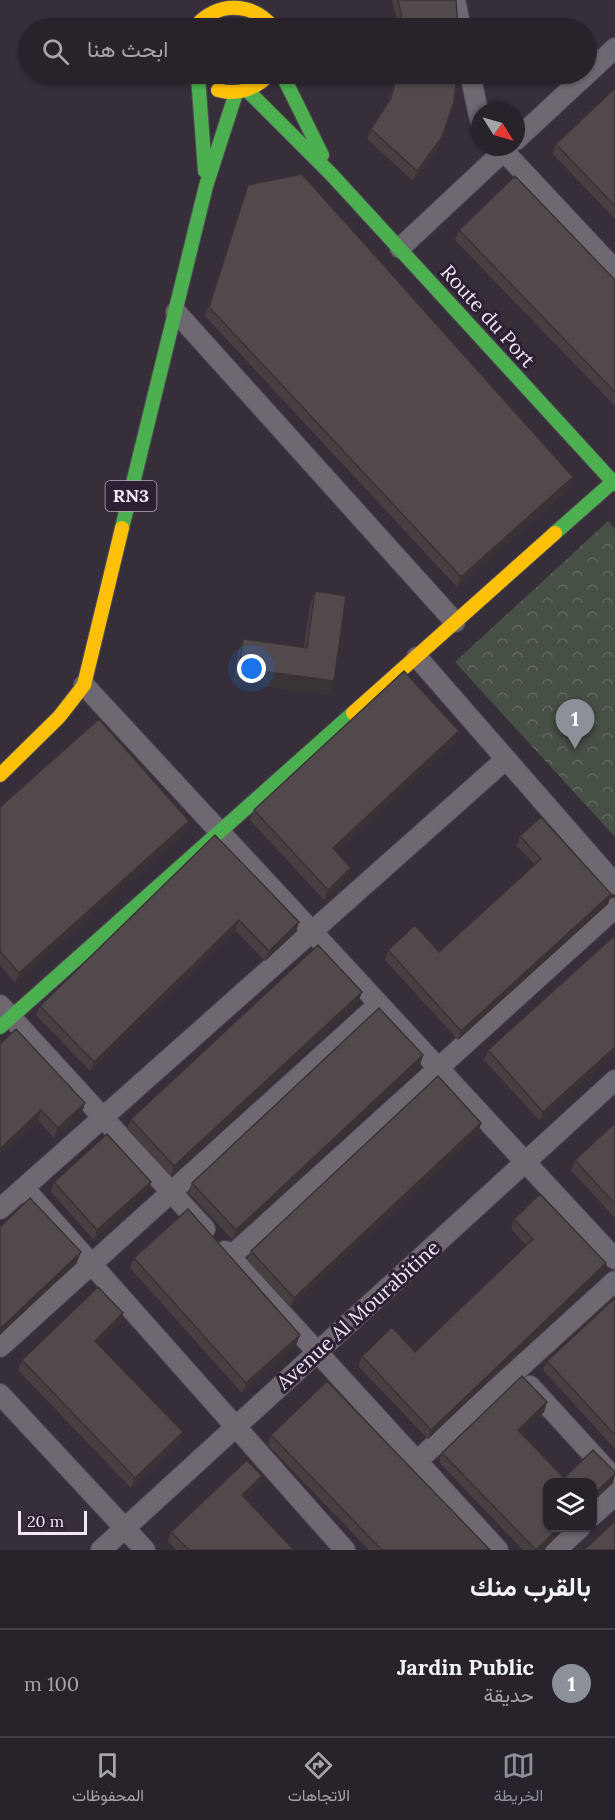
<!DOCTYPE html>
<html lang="ar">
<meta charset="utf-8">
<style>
body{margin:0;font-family:Lora,Vazirmatn,serif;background:#302a33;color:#f1f3f6;direction:rtl}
.controls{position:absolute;right:18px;bottom:18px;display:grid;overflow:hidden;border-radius:12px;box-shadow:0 2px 4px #0004}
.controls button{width:54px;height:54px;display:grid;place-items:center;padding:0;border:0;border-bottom:2px solid #443f47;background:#28222b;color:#f1f3f6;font:30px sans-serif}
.compass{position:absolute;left:471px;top:102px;width:54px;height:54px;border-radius:50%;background:#28222b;box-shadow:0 2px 4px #0004;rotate:127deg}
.scale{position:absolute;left:18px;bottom:15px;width:69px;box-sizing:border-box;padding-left:6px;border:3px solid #f1e8f6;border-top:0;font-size:16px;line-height:21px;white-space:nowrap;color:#f1e8f6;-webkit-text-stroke:4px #2d1f34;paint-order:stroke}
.you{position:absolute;left:252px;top:669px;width:21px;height:21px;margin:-15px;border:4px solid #fff;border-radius:50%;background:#1a73e8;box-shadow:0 0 0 9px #1a73e833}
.badge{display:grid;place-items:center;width:39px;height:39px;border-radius:50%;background:#8c9099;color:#fff;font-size:20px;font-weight:700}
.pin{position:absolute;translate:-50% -50px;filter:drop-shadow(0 2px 3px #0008)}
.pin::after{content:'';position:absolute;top:32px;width:21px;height:18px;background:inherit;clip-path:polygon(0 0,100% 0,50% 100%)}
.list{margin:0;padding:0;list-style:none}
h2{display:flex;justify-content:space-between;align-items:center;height:78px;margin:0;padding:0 24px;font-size:26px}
h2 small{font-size:20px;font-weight:400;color:#a5a4a9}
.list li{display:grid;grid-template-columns:39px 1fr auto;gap:18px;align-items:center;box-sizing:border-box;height:108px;padding:0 24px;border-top:2px solid #443f47}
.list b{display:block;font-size:22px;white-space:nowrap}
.list p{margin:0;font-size:20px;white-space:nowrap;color:#a5a4a9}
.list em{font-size:20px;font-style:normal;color:#a5a4a9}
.icon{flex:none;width:33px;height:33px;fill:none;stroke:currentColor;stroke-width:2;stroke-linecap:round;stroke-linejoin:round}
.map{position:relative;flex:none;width:615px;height:1550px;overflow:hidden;direction:ltr}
.search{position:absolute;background:#28222b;box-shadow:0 2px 4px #0004;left:18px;right:18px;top:18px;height:66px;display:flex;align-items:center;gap:15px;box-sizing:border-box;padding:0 21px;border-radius:33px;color:#a5a4a9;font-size:22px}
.sheet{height:186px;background:#28222b}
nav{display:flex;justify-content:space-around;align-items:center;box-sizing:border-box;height:84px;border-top:2px solid #443f47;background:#28222b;font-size:16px;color:#a5a4a9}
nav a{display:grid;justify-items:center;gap:3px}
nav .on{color:#8c9099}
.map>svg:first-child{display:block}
.park{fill:url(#park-crowns)}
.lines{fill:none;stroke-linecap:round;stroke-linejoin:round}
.street-casing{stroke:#504a53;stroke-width:22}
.fast-casing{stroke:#504a53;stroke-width:16}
.slow-casing{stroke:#504a53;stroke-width:16}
.street{stroke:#6e6871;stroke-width:20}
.fast{stroke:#4caf50;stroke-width:14}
.slow{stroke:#ffc107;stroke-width:14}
.wall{fill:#473f42}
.shaded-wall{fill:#393336}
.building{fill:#52494d;stroke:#393336;stroke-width:1.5}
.labels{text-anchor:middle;stroke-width:6;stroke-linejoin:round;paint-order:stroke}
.shield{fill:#2d1f34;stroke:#b6acbc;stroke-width:1.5}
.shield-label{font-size:18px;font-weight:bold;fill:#f1e8f6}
.street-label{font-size:20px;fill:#f1e8f6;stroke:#2d1f34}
</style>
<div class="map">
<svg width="615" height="1550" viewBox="0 0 615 1550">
<defs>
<pattern id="park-crowns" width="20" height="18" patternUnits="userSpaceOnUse" patternTransform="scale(1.5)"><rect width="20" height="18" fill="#475045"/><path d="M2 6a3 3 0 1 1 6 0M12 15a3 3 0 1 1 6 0" fill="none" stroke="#626960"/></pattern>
</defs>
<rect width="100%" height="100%" fill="#362e39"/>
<path class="park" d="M608 521 615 529V837L455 662Z"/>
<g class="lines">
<g class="street-casing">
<path id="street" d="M455 0 461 28
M470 74 480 120
M516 140 615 48
M500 147 615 270
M400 248 508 147
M176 312 455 622
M417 657 615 884
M84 685 615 1259
M0 1005 205 1229
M24 1188 345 1550
M0 1209 506 759
M225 1251 498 1550
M230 1257 615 908
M0 1347 379 1004
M530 1386 615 1479
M0 1394 145 1550
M417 1461 615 1281
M592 1516 615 1495
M101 1550 615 1080
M556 1550 580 1528"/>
</g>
<g class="fast-casing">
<path id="fast" d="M282 74 322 155
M198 76 205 171
M248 91 332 175 615 484
M122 528 206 186 236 93
M555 533 615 480
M0 1027 353 713"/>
</g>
<g class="slow-casing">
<path id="slow" d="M194 28C217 1 251 1 274 28
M218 90C239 96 255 89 270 74
M353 713 555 533
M0 775 59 717 84 685 122 528"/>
</g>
<use href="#street" class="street"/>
<use href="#fast" class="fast"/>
<use href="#slow" class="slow"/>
</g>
<path class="wall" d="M392 0H456L458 28H398V24Z
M396 74H457L439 147 413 181 367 139 371 129 389 101Z
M615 88V219L553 154 556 144Z
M245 195 573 477 570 487 457 587 205 316Z
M459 230 615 280V406L455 240Z
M315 591 329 695 234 682 238 653 243 639 304 647 310 605Z
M456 740 336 851 348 877 324 900 250 820 254 810Z
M0 807 189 821 186 831 15 983 0 965Z
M215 835 296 932 265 961 235 930 90 1071 36 1015 40 1006Z
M520 836 611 894 608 904 458 1040 385 960 388 950 439 952 535 865 517 846Z
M615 937 540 1121 484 1060 488 1050Z
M362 992 358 1002 171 1176 127 1129 131 1119Z
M0 1044 82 1113 54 1138 38 1120Z
M423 1055 420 1065 232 1239 188 1192 192 1183Z
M481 1123 478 1133 290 1307 247 1260 251 1251Z
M615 1123V1218L571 1170 575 1160Z
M54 1182H151L147 1191 94 1240 51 1192Z
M514 1219 602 1273 428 1439 358 1366 362 1356 415 1352 527 1246 511 1229Z
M134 1258 300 1335 296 1345 242 1393 130 1268Z
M615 1298V1449L543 1370 547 1361Z
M123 1313 120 1323 98 1344 179 1442 131 1488 18 1370 22 1360Z
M547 1402 544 1412 521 1433 564 1478 613 1483 543 1550H523L439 1462 442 1453Z
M271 1435 490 1550H369L268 1445Z
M258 1486 245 1498 294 1550H176L168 1541 171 1532Z"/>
<path class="shaded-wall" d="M442 137 439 147 413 181 417 171Z
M573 477 570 487 457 587 461 577Z
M239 668 334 681 329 695 234 682Z
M459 731 456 740 330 858 333 848Z
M189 821 186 831 15 983 19 973Z
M351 868 348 877 324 900 328 890Z
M611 894 608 904 458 1040 461 1031Z
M239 920 235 930 90 1071 94 1062Z
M299 922 296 932 265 961 269 951Z
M362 992 358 1002 171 1176 174 1166Z
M615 1047V1053L540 1121 543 1112Z
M423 1055 420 1065 232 1239 236 1230Z
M85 1103 82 1113 54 1138 58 1128Z
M41 1110 38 1120 0 1155V1149Z
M481 1123 478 1133 290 1307 294 1298Z
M151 1182 147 1191 94 1240 97 1230Z
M81 1252 77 1262 0 1335V1329Z
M606 1263 602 1273 428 1439 431 1430Z
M123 1313 120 1323 91 1351 95 1341Z
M300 1335 296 1345 242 1393 246 1383Z
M547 1402 544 1412 515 1440 518 1430Z
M183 1432 179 1442 131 1488 135 1478Z
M615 1474 613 1483 592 1502V1496Z
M262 1476 258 1486 238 1504 242 1495Z
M559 1527H566L543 1550H536Z"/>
<path class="building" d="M398 0H456L458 28H401V14Z
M397 74H457L454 102 442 137 417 171 371 129 391 98Z
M615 88V206L556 144Z
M302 174 573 477 461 577 209 307 248 185Z
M515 176 615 280V392L459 230Z
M315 591 346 596 334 681 239 668 243 639 307 648Z
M404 671 459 731 333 848 351 868 328 890 254 810Z
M99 719 189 821 19 973 0 951V807Z
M541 817 611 894 461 1031 388 950 415 925 439 952 541 859 520 836Z
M215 835 299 922 269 951 239 920 94 1062 40 1006Z
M614 936 615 937V1047L543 1112 488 1050Z
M318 945 362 992 174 1166 131 1119Z
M379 1008 423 1055 236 1230 192 1183Z
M16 1029 85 1103 58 1128 41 1110 0 1149V1044Z
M438 1076 481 1123 294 1298 251 1251Z
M615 1123V1204L575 1160Z
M107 1134 151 1182 97 1230 54 1182Z
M540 1194 606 1263 431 1430 362 1356 392 1327 415 1352 533 1239 514 1219Z
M30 1198 81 1252 0 1329V1227Z
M188 1209 300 1335 246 1383 134 1258Z
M98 1287 123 1313 95 1341 183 1432 135 1478 22 1360Z
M615 1298V1435L547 1361Z
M522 1376 547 1402 518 1430 564 1478 593 1450 615 1472V1474L592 1496V1482H548V1527H559L536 1550 442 1453Z
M327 1381 490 1550H382L271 1435Z
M247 1460 262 1476 242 1495 294 1550H189L171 1532Z
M615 1521V1550H584Z"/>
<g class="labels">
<rect class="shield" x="105.5" y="481" width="51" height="30" rx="4.5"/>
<g class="shield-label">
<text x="131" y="502">RN3</text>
</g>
<g class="street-label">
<text transform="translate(488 316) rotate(48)" y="7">Route du Port</text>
<text transform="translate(358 1315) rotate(-42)" y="7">Avenue Al Mourabitine</text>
</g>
</g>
</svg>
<div class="controls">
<button><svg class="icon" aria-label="layers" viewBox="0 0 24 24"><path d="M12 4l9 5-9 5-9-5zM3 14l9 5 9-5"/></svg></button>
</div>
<svg class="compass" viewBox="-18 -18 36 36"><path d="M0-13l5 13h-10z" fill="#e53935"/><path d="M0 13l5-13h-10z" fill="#a5a4a9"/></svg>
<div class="scale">20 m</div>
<div class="you"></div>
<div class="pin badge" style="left:575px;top:749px">1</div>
<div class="search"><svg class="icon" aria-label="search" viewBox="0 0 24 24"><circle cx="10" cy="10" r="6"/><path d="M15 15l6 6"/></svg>ابحث هنا</div>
</div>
<section class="sheet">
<h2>بالقرب منك<small></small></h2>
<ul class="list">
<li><span class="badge">1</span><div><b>Jardin Public</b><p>حديقة</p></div><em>100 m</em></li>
</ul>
</section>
<nav>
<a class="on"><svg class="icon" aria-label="map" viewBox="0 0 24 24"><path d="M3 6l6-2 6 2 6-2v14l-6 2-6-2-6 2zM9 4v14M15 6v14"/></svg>الخريطة</a>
<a><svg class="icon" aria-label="directions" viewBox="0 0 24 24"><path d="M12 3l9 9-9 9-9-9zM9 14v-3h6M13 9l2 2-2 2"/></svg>الاتجاهات</a>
<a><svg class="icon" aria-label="saved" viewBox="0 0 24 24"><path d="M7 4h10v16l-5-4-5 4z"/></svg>المحفوظات</a>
</nav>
